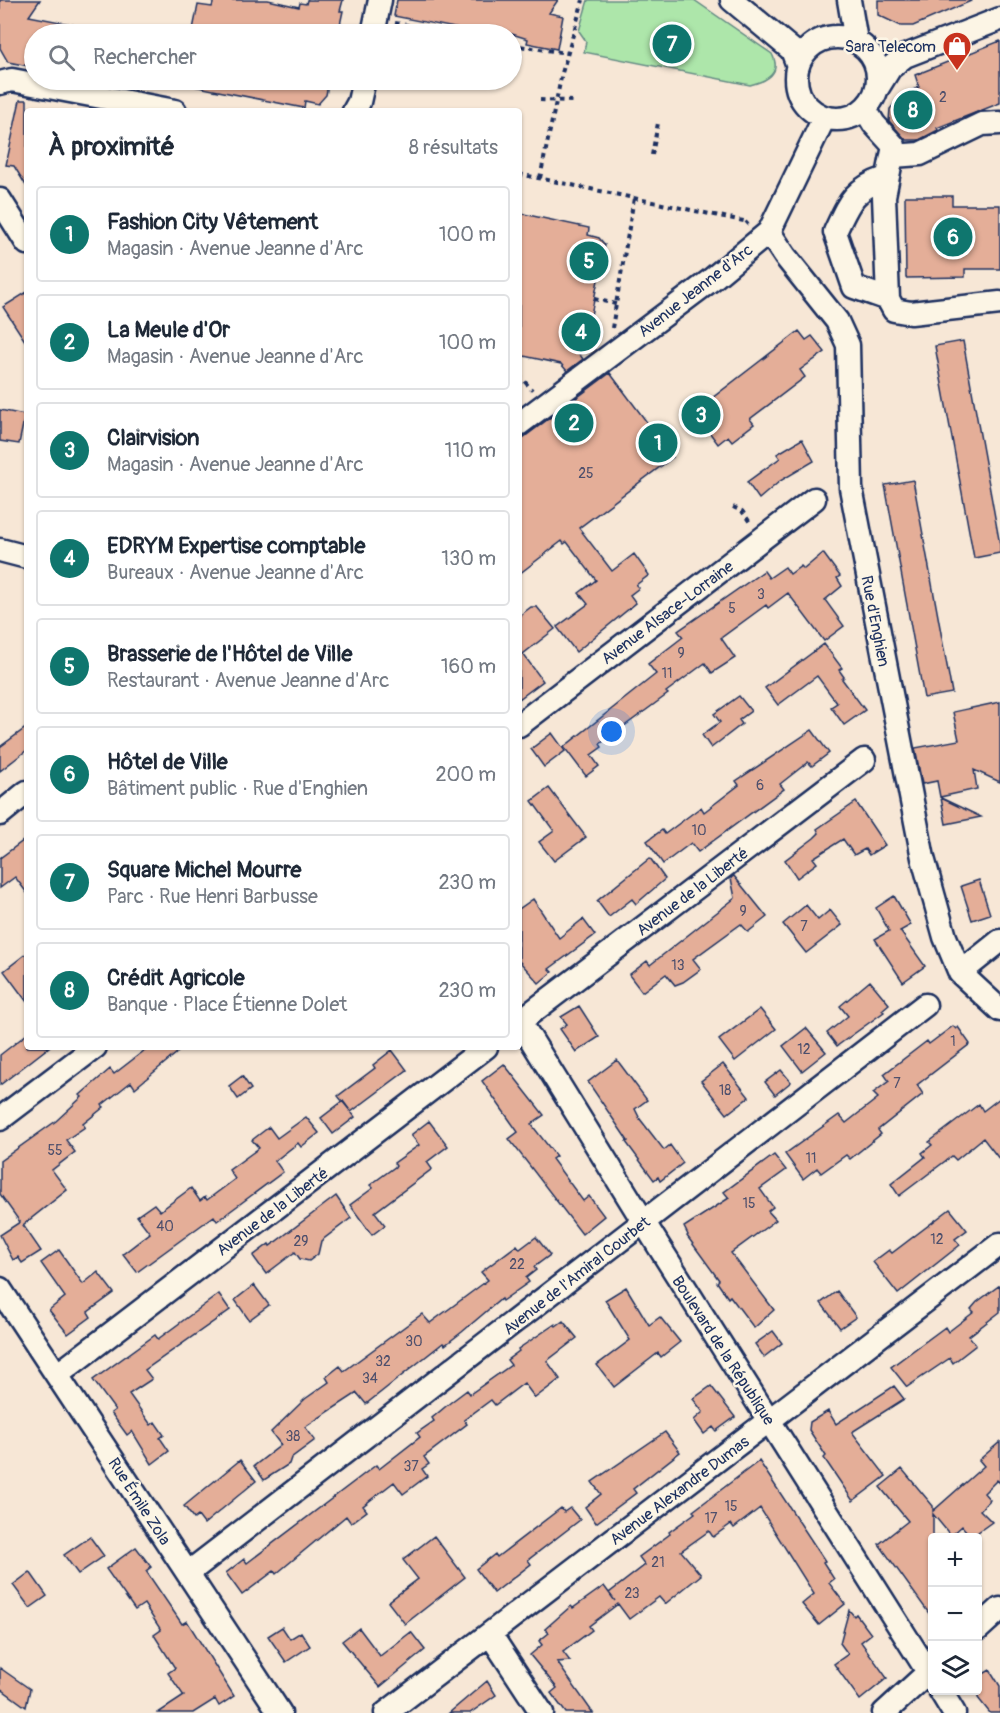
<!DOCTYPE html>
<html lang="fr">
<meta charset="utf-8">
<style>
body{margin:0;font-family:Pangolin,sans-serif;background:#f2f2f3;color:#1f2937}
.controls{position:absolute;right:18px;bottom:18px;display:grid;overflow:hidden;border-radius:6px;box-shadow:0 2px 4px #0004}
.controls button{width:54px;height:54px;display:grid;place-items:center;padding:0;border:0;border-bottom:2px solid #e0e1e3;background:#fff;color:#1f2937;font:30px sans-serif}
.you{position:absolute;left:612px;top:732px;width:21px;height:21px;margin:-15px;border:4px solid #fff;border-radius:50%;background:#1a73e8;box-shadow:0 0 0 9px #1a73e833}
.badge{display:grid;place-items:center;width:39px;height:39px;border-radius:50%;background:#0f766e;color:#fff;font-size:20px;font-weight:700}
.pin{position:absolute;translate:-50% -50%;border:3px solid #fff;box-shadow:0 2px 6px #0006}
.list{margin:0;padding:0;list-style:none}
h2{display:flex;justify-content:space-between;align-items:center;height:78px;margin:0;padding:0 24px;font-size:26px}
h2 small{font-size:20px;font-weight:400;color:#747a83}
.list li{display:grid;grid-template-columns:39px 1fr auto;gap:18px;align-items:center;box-sizing:border-box;height:96px;margin:0 12px 12px;padding:0 12px;border:2px solid #e0e1e3;border-radius:6px}
.list b{display:block;font-size:22px;white-space:nowrap}
.list p{margin:0;font-size:20px;white-space:nowrap;color:#747a83}
.list em{font-size:20px;font-style:normal;color:#747a83}
.icon{flex:none;width:33px;height:33px;fill:none;stroke:currentColor;stroke-width:2;stroke-linecap:round;stroke-linejoin:round}
.map{position:relative;flex:none;width:1000px;height:1713px;overflow:hidden}
.search{position:absolute;background:#fff;box-shadow:0 2px 4px #0004;left:24px;top:24px;width:498px;height:66px;display:flex;align-items:center;gap:15px;box-sizing:border-box;padding:0 21px;border-radius:33px;color:#747a83;font-size:22px}
.panel{position:absolute;background:#fff;box-shadow:0 2px 4px #0004;left:24px;top:108px;width:498px;height:942px;border-radius:6px}
.map>svg:first-child{display:block}
.green{fill:#ade6aa;stroke:#648a84;stroke-width:1.5}
.building{fill:#e4ae98;stroke:#1b2f5e;stroke-width:1.5}
.lines{fill:none;stroke-linecap:round;stroke-linejoin:round}
.minor-casing{stroke:#1b2f5e;stroke-width:27}
.path{stroke:#1b2f5e;stroke-width:4;stroke-dasharray:4.5 4.5;stroke-linecap:butt}
.minor{stroke:#fcf5e5;stroke-width:22}
.labels{text-anchor:middle;stroke-width:5;stroke-linejoin:round;paint-order:stroke}
.number-label{font-size:14px;fill:#4d4f6c}
.poi-label{font-size:16px;fill:#1b2f5e;stroke:#fcf5e5;text-anchor:end}
.street-label{font-size:16px;fill:#1b2f5e;stroke:#fcf5e5}
</style>
<div class="map">
<svg width="1000" height="1713" viewBox="0 0 1000 1713">
<rect width="100%" height="100%" fill="#f7e7d6"/>
<filter id="ink" filterUnits="userSpaceOnUse"><feTurbulence type="fractalNoise" baseFrequency=".0167" numOctaves="2"/><feDisplacementMap in="SourceGraphic" scale="12" xChannelSelector="R" yChannelSelector="G"/><feConvolveMatrix kernelMatrix="1 2 1 2 8 2 1 2 1" color-interpolation-filters="sRGB"/></filter>
<g filter="url(#ink)">
<path class="green" d="M588 0H694L772 54C782 73 767 81 750 85L584 52 586 41 579 31Z"/>
<path class="building" d="M0 0H40L29 16 86 27 85 34H34V67L8 62 0 48Z
M214 0H268L299 7 300 3 306 4 307 0H343L340 11H343L338 34H241L222 30V34H192L198 5 212 7Z
M397 0H558L549 13 563 16 557 49 527 43 528 39 512 34H470V31L394 16Z
M878 0H971V1L913 26H901L878 15Z
M1000 41V103L937 128 938 130 919 140H906L889 121 890 109 903 94 919 87 915 75Z
M193 80H329L326 95 318 104 305 101 304 108 193 86Z
M20 100H27V187L14 166 6 165Z
M905 196H952V205H1000V269H965V277L906 278Z
M519 213 589 228 588 235 599 238 605 245 585 345 577 351 583 359 567 371 561 364 519 355Z
M27 292V344L3 307Z
M799 331 806 340 812 336 825 352 800 370 805 377 750 419 754 424 732 441 728 436 718 444 694 412Z
M963 341 1000 545V553L974 558 935 346Z
M610 373 673 457 579 528 612 571 634 554 649 575 636 585 639 588 630 595 636 603 576 652 557 627 588 604 579 593 596 580 567 542 564 544 562 541 519 574V441Z
M0 410 25 415 19 444 0 441Z
M802 439 814 461 780 481 759 499 747 482 780 458 777 454Z
M913 480 952 693 924 698 885 485Z
M823 553 840 576 837 578 842 586 825 600 844 626 824 641 788 593 768 608 766 605 721 638 735 658 712 673 705 663 666 692 668 694 600 744 602 747 591 755 599 766 586 776 564 747 656 674 648 664 683 637 678 631 764 571 769 578 785 567 790 574 801 566 804 569Z
M531 607H537L555 629 523 654 543 681 519 699V616Z
M824 644 842 668 839 670 844 677 842 679 865 710 844 725 831 707 837 703 817 676 778 705 765 688Z
M739 696 751 711 739 720 742 724 711 748 702 735 720 722 714 714Z
M1000 702V782L974 770 977 789 940 797 937 781 922 784 915 748 959 740 953 712Z
M27 727V750L0 771V747Z
M812 730 829 753 812 766 808 762 780 784 784 789 698 852 691 843 663 864 647 841 662 830 665 834 701 807 704 812 739 785 736 781Z
M552 733 565 751 544 767 531 749Z
M549 788 586 837 554 861 539 842 554 831 532 801Z
M941 798 981 817 946 824Z
M856 802 885 845 869 855 865 849 854 855 843 839 813 858 817 863 797 878 785 860 814 838 819 833 817 829Z
M27 838V893L15 877 0 888V858Z
M650 858 665 879 636 904 632 899 609 917 597 901Z
M734 876 767 917 748 932 741 924 693 959 701 969 683 982 675 985 666 974 642 992 629 975 647 961 650 965 735 898 731 878Z
M979 880 990 914 972 920 961 886Z
M894 896 911 925 900 931 925 966 903 982 875 939 889 931 876 908Z
M533 899 559 938 583 919 595 935 549 969 552 972 539 983 519 961V909Z
M806 905 818 920 830 910 842 925 806 953 783 924Z
M27 953V1002L4 971Z
M870 981 889 1004 882 1010 884 1012 837 1046 827 1033 848 1016 840 1006Z
M579 1006 599 1037 576 1052 560 1029 567 1024 561 1017Z
M760 1009 776 1029 735 1061 719 1040Z
M953 1026 956 1029 958 1027 970 1044 917 1085 923 1094 878 1130 881 1134 850 1159 846 1155 821 1173 817 1168 803 1179 785 1154 839 1115 846 1123 878 1098 873 1093 889 1081 884 1074 927 1041 929 1044Z
M806 1028 826 1052 802 1071 783 1046Z
M27 1034V1047H49L0 1085V1055Z
M149 1047H184L135 1088 131 1082 102 1105 104 1107 83 1124 85 1127 66 1140 75 1152 52 1170 67 1190 23 1225 41 1251 22 1263 18 1257 13 1260 0 1235 20 1222 0 1194V1161L56 1121 82 1097 80 1095 110 1069 114 1074Z
M392 1050 407 1070 351 1112 338 1096 375 1068 373 1065Z
M617 1060 647 1100 635 1109 640 1119 664 1150 670 1145 683 1163 660 1181 658 1177 654 1180 626 1142 628 1141 588 1082Z
M504 1064 544 1115 531 1124 556 1156 552 1159 583 1201 589 1196 604 1216 582 1234 509 1139 518 1132 482 1081Z
M723 1064 749 1097 727 1114 701 1081Z
M781 1070 791 1082 775 1095 765 1082Z
M242 1076 251 1089 238 1099 229 1086Z
M1000 1098V1160L983 1138 956 1160 952 1156 899 1196 891 1184 925 1157 922 1153 932 1145 929 1142 979 1104 983 1111Z
M343 1101 355 1117 333 1134 321 1118Z
M306 1117 319 1133 301 1147 298 1143 275 1161 283 1172 217 1221 214 1216 137 1272 123 1254 150 1233 137 1216 154 1204 160 1211 191 1188 200 1201 205 1197 207 1200 235 1179 229 1170 259 1148 252 1140 269 1127 277 1138Z
M429 1121 448 1146 427 1162 432 1169 375 1212 385 1225 372 1235 350 1205 373 1188 370 1185 396 1166 394 1163 419 1145 411 1135Z
M774 1155 786 1170 760 1189 773 1207 768 1211 776 1220 731 1253 774 1310 754 1328 730 1296 728 1298 717 1282 719 1280 687 1236 688 1235 684 1227 729 1198 724 1192Z
M336 1196 351 1218 321 1241 318 1254 309 1261 300 1259 295 1252 266 1274 253 1256 269 1244 270 1246Z
M950 1209 967 1230 955 1239 960 1245 898 1294 873 1262 889 1250 892 1253Z
M536 1237 550 1255 534 1267 536 1270 526 1278 529 1282 502 1301 501 1299 462 1332 445 1345 443 1343 366 1404 357 1393 305 1427 315 1440 291 1458 289 1464 264 1480 254 1466 281 1445 271 1432 305 1399 329 1382 326 1377 340 1366 344 1371 422 1314 430 1323 488 1280 481 1272 517 1245 520 1249Z
M59 1250 83 1284 98 1272 114 1293 88 1312 91 1317 68 1334 49 1310 65 1297 41 1263Z
M254 1285 269 1305 249 1320 235 1300Z
M1000 1285V1312L969 1336 976 1345 953 1363 950 1358 907 1387 891 1367 945 1327 948 1332 974 1312 971 1309 977 1302Z
M626 1287 649 1325 660 1317 680 1342 661 1357 658 1353 614 1387 597 1365 630 1340 605 1300Z
M837 1291 856 1317 840 1328 821 1303Z
M219 1294 230 1310 145 1370 152 1379 129 1394 151 1425 155 1422 164 1435 160 1438 169 1451 152 1464 132 1431 127 1435 111 1413 115 1410 93 1380 155 1335 158 1339Z
M563 1321 577 1338 547 1361 560 1379 535 1398 524 1383 495 1405 491 1400 464 1420 467 1424 424 1457 429 1464 422 1469 427 1476 403 1494 394 1482 363 1506 367 1511 351 1523 346 1516 276 1574 274 1571 242 1595 226 1573 244 1559 247 1563 376 1465 379 1469 420 1437 417 1433 434 1421 432 1418 451 1402 467 1390 470 1394 511 1365 507 1360 519 1351 518 1349 555 1324 556 1326Z
M773 1331 782 1343 764 1357 755 1344Z
M711 1386 735 1417 716 1431 713 1427 704 1434 694 1420 703 1412 693 1399Z
M894 1386 904 1399 852 1432 886 1476 853 1501 824 1458 826 1456 809 1430 810 1422 828 1411 836 1424Z
M665 1432 680 1452 633 1489 636 1493 596 1523 585 1507 601 1494 592 1482Z
M1000 1442V1483L997 1480 984 1493 990 1500 980 1510 992 1522 971 1537 962 1526 951 1536 933 1514V1619L879 1544 908 1521 880 1487 902 1469 933 1506V1511L984 1466 979 1460Z
M240 1460 256 1481 204 1524 198 1516 194 1519 184 1506Z
M759 1461 825 1561 823 1562 834 1579 829 1583 845 1604 819 1625 802 1604 814 1594 760 1508 734 1528 731 1524 713 1537 709 1531 681 1551 701 1575 665 1604 659 1597 629 1619 618 1604 589 1626 592 1630 563 1652 570 1661 557 1662 593 1713H566L551 1693 557 1688 530 1655 542 1645 539 1641 549 1633 545 1629 571 1606 573 1608 604 1586 615 1601 609 1593 645 1565 639 1557 670 1534 669 1532 695 1513 693 1511Z
M561 1508 564 1512 570 1508 580 1520 528 1560 531 1564 494 1593 476 1569 495 1554 497 1557Z
M434 1536 465 1577 405 1624 388 1602 418 1579 403 1560Z
M90 1537 104 1556 78 1574 64 1555Z
M136 1547 151 1567 146 1571 182 1624 187 1621 234 1696 219 1706 215 1699 193 1713H158L184 1696 168 1673 175 1668 154 1635 161 1630 144 1604 135 1610 106 1569Z
M30 1572 47 1596 30 1608 13 1585Z
M849 1610 854 1616 856 1614 871 1634 861 1642 887 1678 860 1700 834 1664 848 1654 840 1643Z
M282 1627 290 1639 301 1632 310 1646 286 1662 268 1636Z
M359 1628 380 1656 411 1632 425 1650 380 1687 342 1641Z
M0 1668 30 1689 26 1707 0 1688Z
M990 1670 1000 1686V1713H990L978 1698V1677Z
M487 1681 496 1695 470 1713H449Z"/>
<g class="lines">
<g class="minor-casing">
<path id="minor" d="M732 0 792 50 797 63
M849 0 856 41
M373 34 380 0
M796 78a41 41 0 1 1 82 0a41 41 0 1 1-82 0Z
M0 83 12 80 175 111
M877 89 890 68 905 56 1000 19
M865 109 874 124 894 146 884 196 888 299 894 310 911 313 1000 303
M354 111 359 102 364 80
M893 156 920 154 982 124 1000 123
M886 178C853 189 849 202 835 232L854 287 888 299
M0 200 27 243
M769 232 785 256 837 321 848 345 851 488 923 858 945 937 960 973 1000 1010
M519 424 711 280 769 232 824 118
M0 550 27 557
M519 725 814 499
M0 814 27 792
M960 973 1000 941
M519 1020 658 1245 932 1678
M519 1022 864 760
M0 1119 95 1047
M0 1289 280 1713
M57 1375 486 1047
M188 1573 925 1005
M978 1629 1000 1609
M490 1634 542 1713
M940 1690 954 1713
M386 1713 1000 1244
M884 1713 932 1669"/>
</g>
<path class="path" d="M395 23 457 34
M512 45 567 53
M540 100 572 101
M652 155 658 123
M519 174 748 222 746 224
M540 178 562 73 583 0
M594 299 616 304
M612 328 634 198
M519 375 532 390
M733 507 742 511 751 524"/>
<use href="#minor" class="minor"/>
</g>
</g>
<defs>
<g id="shop-pin" transform="scale(1.5)"><path d="M0 17L-7.5 6A9.5 9.5 0 1 1 7.5 6Z" fill="#c8321e" stroke="#fcf5e5"/><path d="M-5-2.5h2.3a2.7 3.5 0 0 1 5.4 0H5L5.5 6h-11ZM-1.5-2.5h3a1.5 2.3 0 0 0-3 0Z" fill="#fff"/></g>
</defs>
<g fill-rule="evenodd">
<use href="#shop-pin" x="957" y="46"/>
</g>
<g class="labels">
<g class="number-label">
<text x="943" y="102">2</text>
<text x="586" y="478">25</text>
<text x="761" y="599">3</text>
<text x="732" y="613">5</text>
<text x="681" y="658">9</text>
<text x="667" y="678">11</text>
<text x="760" y="790">6</text>
<text x="699" y="835">10</text>
<text x="743" y="916">9</text>
<text x="804" y="931">7</text>
<text x="678" y="970">13</text>
<text x="953" y="1046">1</text>
<text x="804" y="1054">12</text>
<text x="897" y="1088">7</text>
<text x="725" y="1095">18</text>
<text x="55" y="1155">55</text>
<text x="811" y="1163">11</text>
<text x="749" y="1208">15</text>
<text x="165" y="1231">40</text>
<text x="937" y="1244">12</text>
<text x="301" y="1246">29</text>
<text x="517" y="1269">22</text>
<text x="414" y="1346">30</text>
<text x="383" y="1366">32</text>
<text x="370" y="1383">34</text>
<text x="293" y="1441">38</text>
<text x="411" y="1471">37</text>
<text x="731" y="1511">15</text>
<text x="711" y="1523">17</text>
<text x="658" y="1567">21</text>
<text x="632" y="1598">23</text>
</g>
<g class="poi-label">
<text x="936" y="52">Sara Telecom</text>
</g>
<g class="street-label">
<text transform="translate(695 290) rotate(-38)" y="6">Avenue Jeanne d'Arc</text>
<text transform="translate(667 612) rotate(-37)" y="6">Avenue Alsace-Lorraine</text>
<text transform="translate(876 621) rotate(79)" y="6">Rue d'Enghien</text>
<text transform="translate(692 891) rotate(-37)" y="6">Avenue de la Liberté</text>
<text transform="translate(272 1211) rotate(-37)" y="6">Avenue de la Liberté</text>
<text transform="translate(576 1275) rotate(-38)" y="6">Avenue de l'Amiral Courbet</text>
<text transform="translate(724 1350) rotate(57)" y="6">Boulevard de la République</text>
<text transform="translate(679 1490) rotate(-37)" y="6">Avenue Alexandre Dumas</text>
<text transform="translate(140 1501) rotate(57)" y="6">Rue Émile Zola</text>
</g>
</g>
</svg>
<div class="controls">
<button>+</button>
<button>−</button>
<button><svg class="icon" aria-label="layers" viewBox="0 0 24 24"><path d="M12 4l9 5-9 5-9-5zM3 14l9 5 9-5"/></svg></button>
</div>
<div class="you"></div>
<div class="pin badge" style="left:658px;top:443px">1</div>
<div class="pin badge" style="left:574px;top:423px">2</div>
<div class="pin badge" style="left:701px;top:415px">3</div>
<div class="pin badge" style="left:581px;top:332px">4</div>
<div class="pin badge" style="left:589px;top:261px">5</div>
<div class="pin badge" style="left:953px;top:237px">6</div>
<div class="pin badge" style="left:672px;top:44px">7</div>
<div class="pin badge" style="left:913px;top:110px">8</div>
<div class="search"><svg class="icon" aria-label="search" viewBox="0 0 24 24"><circle cx="10" cy="10" r="6"/><path d="M15 15l6 6"/></svg>Rechercher</div>
<section class="panel">
<h2>À proximité<small>8 résultats</small></h2>
<ul class="list">
<li><span class="badge">1</span><div><b>Fashion City Vêtement</b><p>Magasin · Avenue Jeanne d'Arc</p></div><em>100 m</em></li>
<li><span class="badge">2</span><div><b>La Meule d'Or</b><p>Magasin · Avenue Jeanne d'Arc</p></div><em>100 m</em></li>
<li><span class="badge">3</span><div><b>Clairvision</b><p>Magasin · Avenue Jeanne d'Arc</p></div><em>110 m</em></li>
<li><span class="badge">4</span><div><b>EDRYM Expertise comptable</b><p>Bureaux · Avenue Jeanne d'Arc</p></div><em>130 m</em></li>
<li><span class="badge">5</span><div><b>Brasserie de l'Hôtel de Ville</b><p>Restaurant · Avenue Jeanne d'Arc</p></div><em>160 m</em></li>
<li><span class="badge">6</span><div><b>Hôtel de Ville</b><p>Bâtiment public · Rue d'Enghien</p></div><em>200 m</em></li>
<li><span class="badge">7</span><div><b>Square Michel Mourre</b><p>Parc · Rue Henri Barbusse</p></div><em>230 m</em></li>
<li><span class="badge">8</span><div><b>Crédit Agricole</b><p>Banque · Place Étienne Dolet</p></div><em>230 m</em></li>
</ul>
</section>
</div>
